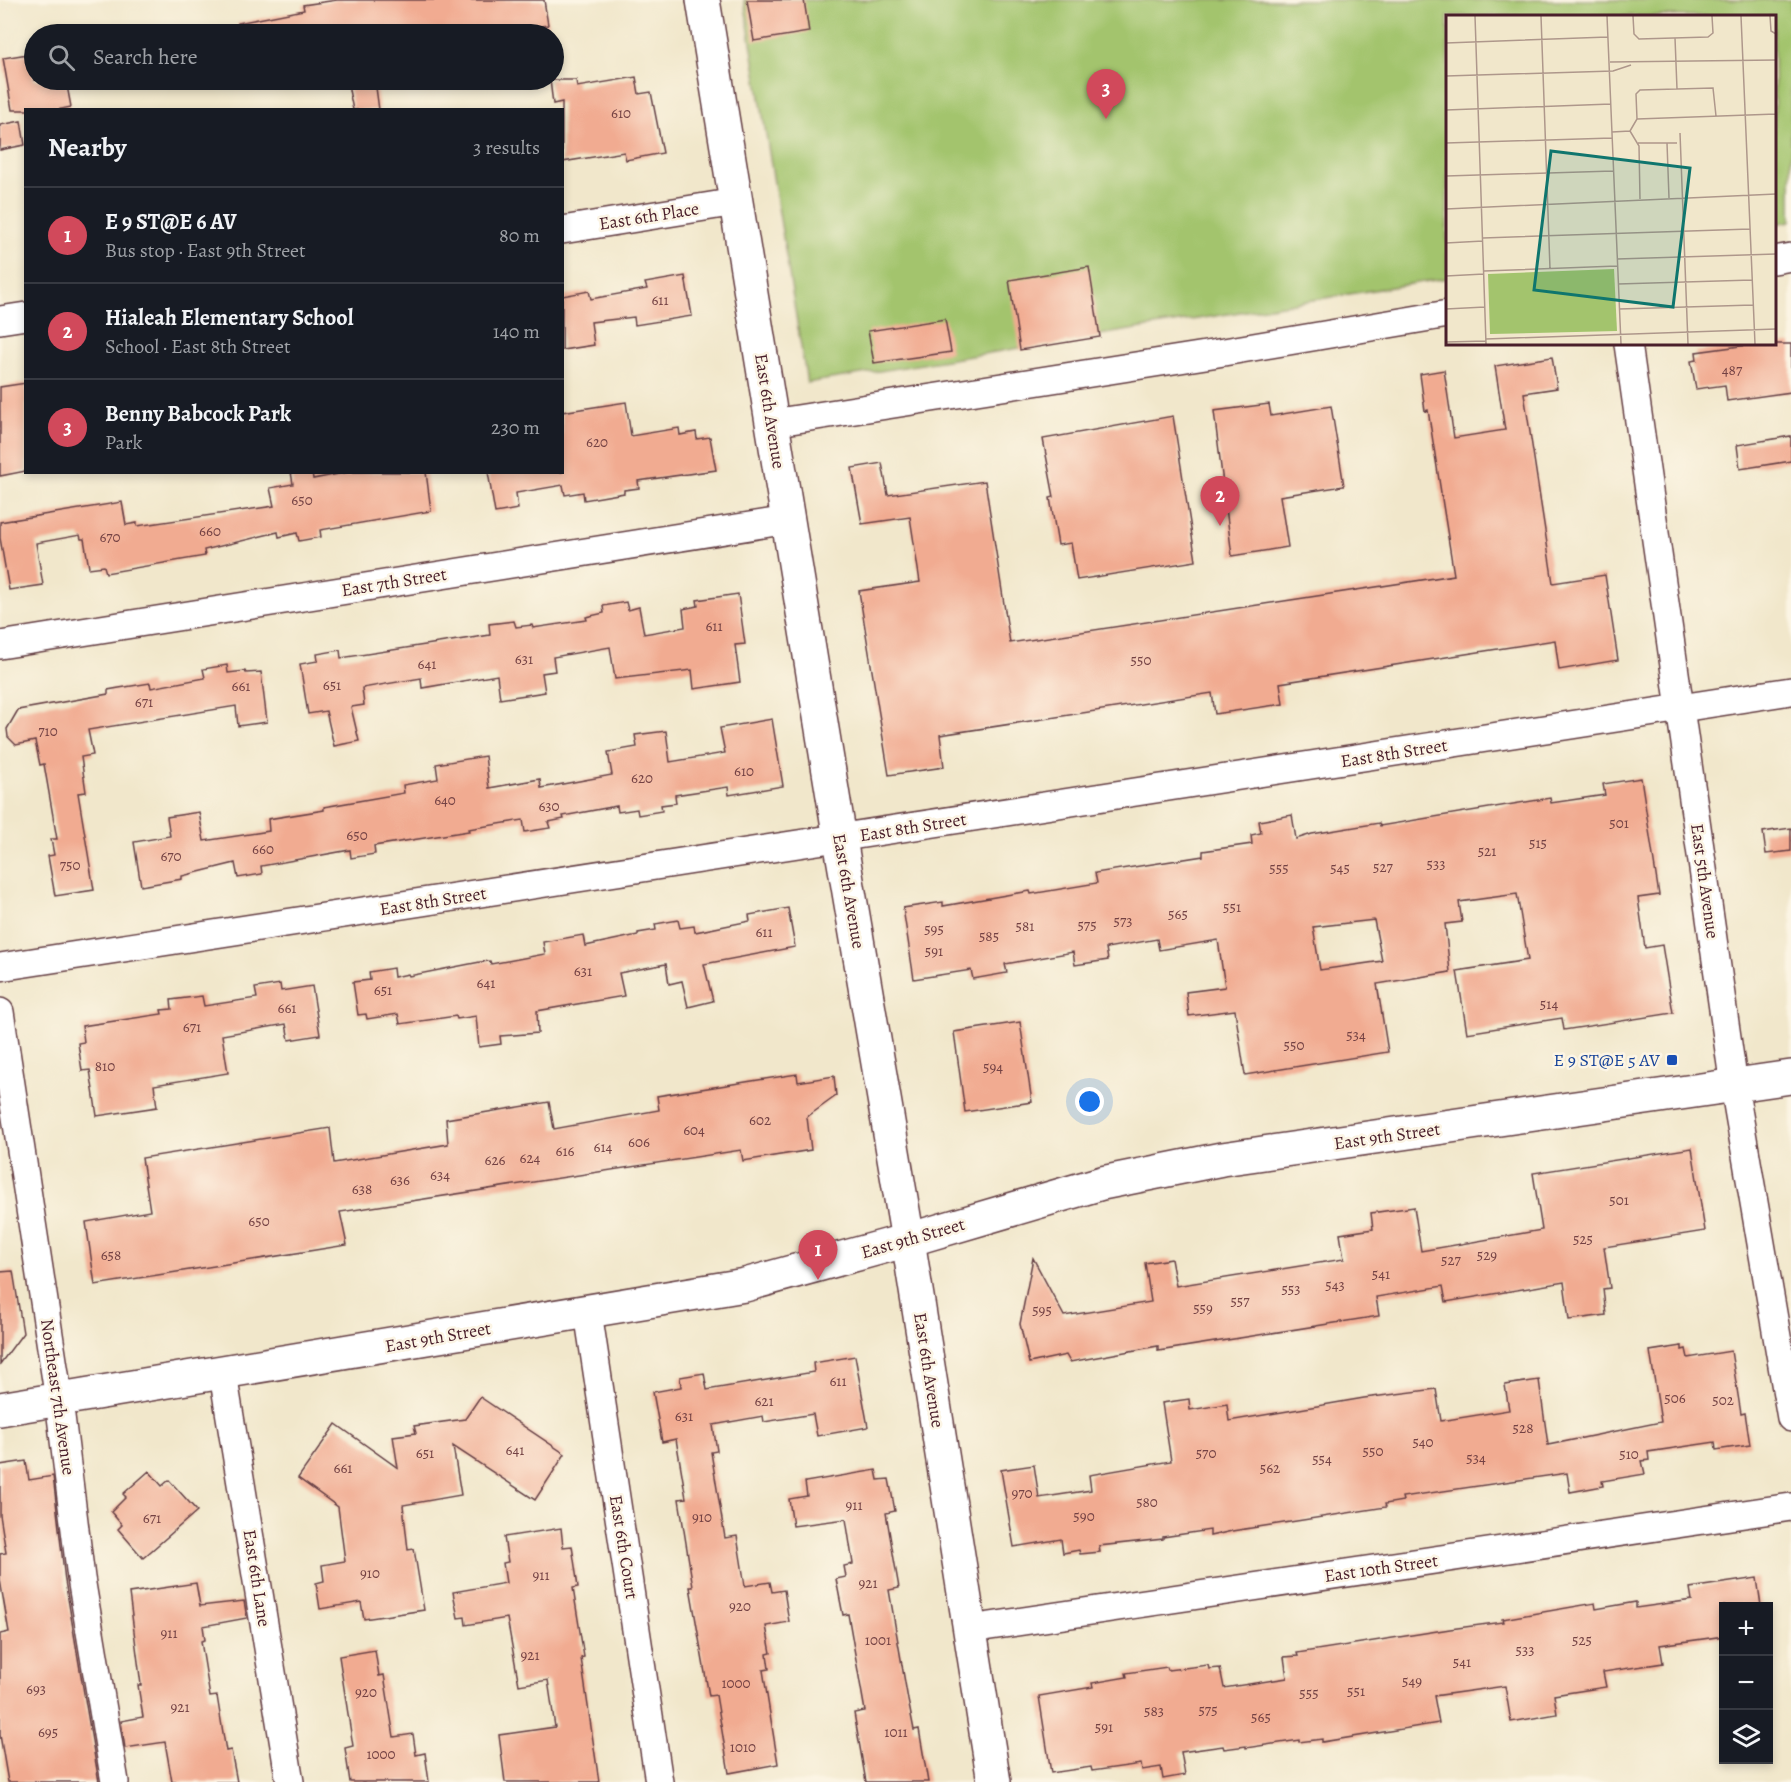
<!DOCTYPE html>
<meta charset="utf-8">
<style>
body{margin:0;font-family:Alegreya,serif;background:#242831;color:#f1f3f6}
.controls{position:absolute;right:18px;bottom:18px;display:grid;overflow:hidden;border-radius:0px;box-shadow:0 3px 9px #0003}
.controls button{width:54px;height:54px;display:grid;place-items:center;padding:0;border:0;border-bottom:2px solid #363941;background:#171b24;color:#f1f3f6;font:30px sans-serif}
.you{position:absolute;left:1090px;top:1102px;width:21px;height:21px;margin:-15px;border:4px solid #fff;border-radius:50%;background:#1a73e8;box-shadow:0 0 0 9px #1a73e833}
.badge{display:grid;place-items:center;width:39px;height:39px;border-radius:50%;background:#d1495b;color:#fff;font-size:20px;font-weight:700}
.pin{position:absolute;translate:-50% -50px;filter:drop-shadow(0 2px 3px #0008)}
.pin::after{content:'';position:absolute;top:32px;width:21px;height:18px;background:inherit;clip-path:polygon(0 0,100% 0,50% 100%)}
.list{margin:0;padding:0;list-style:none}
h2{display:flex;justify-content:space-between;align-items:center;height:78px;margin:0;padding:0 24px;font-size:26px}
h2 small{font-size:20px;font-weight:400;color:#9ea1a6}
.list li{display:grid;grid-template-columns:39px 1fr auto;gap:18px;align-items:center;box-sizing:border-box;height:96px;padding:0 24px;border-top:2px solid #363941}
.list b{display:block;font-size:22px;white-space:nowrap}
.list p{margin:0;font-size:20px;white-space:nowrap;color:#9ea1a6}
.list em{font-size:20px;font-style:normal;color:#9ea1a6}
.icon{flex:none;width:33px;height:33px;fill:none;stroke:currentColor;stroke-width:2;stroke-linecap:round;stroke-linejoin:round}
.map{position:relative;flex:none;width:1791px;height:1782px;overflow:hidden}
.search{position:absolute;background:#171b24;box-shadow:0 3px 9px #0003;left:24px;top:24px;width:540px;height:66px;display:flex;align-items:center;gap:15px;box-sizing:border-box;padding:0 21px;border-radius:33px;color:#9ea1a6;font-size:22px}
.panel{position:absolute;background:#171b24;box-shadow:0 3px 9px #0003;left:24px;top:108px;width:540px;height:366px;border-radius:0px}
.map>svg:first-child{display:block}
.green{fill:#a3c46d;stroke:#76724c;stroke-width:1.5}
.building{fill:#f1ab91;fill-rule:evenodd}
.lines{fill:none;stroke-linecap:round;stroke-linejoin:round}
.minor-casing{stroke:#633d43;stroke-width:30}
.tertiary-casing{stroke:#633d43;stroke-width:36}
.secondary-casing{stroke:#633d43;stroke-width:36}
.minor{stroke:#fff;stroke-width:27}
.tertiary{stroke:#fff;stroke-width:33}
.secondary{stroke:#fff;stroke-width:33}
.transit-dot{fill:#1a4fb4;stroke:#fcf5e5;stroke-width:2}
.labels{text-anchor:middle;stroke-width:5;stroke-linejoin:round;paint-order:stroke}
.number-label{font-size:15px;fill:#744244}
.street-label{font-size:18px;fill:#4a1f2b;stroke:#fcf5e5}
.transit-label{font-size:18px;fill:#164399;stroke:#fcf5e5;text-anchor:end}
.inset-road{fill:none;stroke:#ae978b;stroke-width:1.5}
.view{fill:#0f766e;fill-opacity:0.15;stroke:#0f766e;stroke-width:3}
.inset-edge{fill:none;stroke:#4a1f2b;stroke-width:3}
</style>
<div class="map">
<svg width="1791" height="1782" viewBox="0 0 1791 1782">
<rect width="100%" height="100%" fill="#fcf5e5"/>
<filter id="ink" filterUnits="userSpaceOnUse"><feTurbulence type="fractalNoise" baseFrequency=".0167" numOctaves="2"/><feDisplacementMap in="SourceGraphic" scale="12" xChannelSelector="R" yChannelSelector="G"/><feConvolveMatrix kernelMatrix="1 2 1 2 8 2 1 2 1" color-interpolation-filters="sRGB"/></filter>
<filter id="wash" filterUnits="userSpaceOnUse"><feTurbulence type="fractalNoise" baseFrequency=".008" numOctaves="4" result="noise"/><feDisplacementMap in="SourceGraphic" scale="24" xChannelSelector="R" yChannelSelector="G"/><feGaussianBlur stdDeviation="1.35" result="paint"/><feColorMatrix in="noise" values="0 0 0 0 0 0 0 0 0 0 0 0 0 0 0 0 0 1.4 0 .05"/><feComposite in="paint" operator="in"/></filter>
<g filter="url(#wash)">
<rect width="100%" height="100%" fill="#f1e7cb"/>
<path class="green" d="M744 0H1791V221L1775 224 1774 16H1448L1447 278 807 383Z"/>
<g id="blocks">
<path class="building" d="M337 0H544L548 25 488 34H239L238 23 304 10 303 5Z
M747 0H804L809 32 754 41Z
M34 53V80H66L71 107 57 110H12L3 58Z
M636 77 639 94 651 92 663 153 626 160 624 152 562 162V102L553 104 550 80H576L577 87Z
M347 80H375L379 110H353Z
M21 121 25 145 0 150V125Z
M1089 267 1100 337 1020 350 1009 280Z
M685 276 692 316 635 325 634 317 591 322 594 345 562 350V296L589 291 591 299 647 289 645 283Z
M945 319 951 352 874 363 868 331Z
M1755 344H1791V392L1727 401 1725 385 1696 389 1691 361 1697 360 1696 352Z
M1552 357 1557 388 1524 393 1553 583 1605 575 1618 660 1559 670 1555 640 1280 683 1283 704 1215 714 1212 693 940 735 944 767 889 775 859 591 920 582 910 517 862 524 852 468 882 463 888 495 985 481 1010 643 1454 575 1428 410 1425 411 1420 374 1444 370 1454 438 1505 430 1495 366Z
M26 383V471L0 476V387Z
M626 402 631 436 679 428 680 435 696 432 697 439 710 437 716 470 638 481 639 488 624 490V493L584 500 583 492 565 495 563 485 516 493 518 509 495 513 488 472H562V412Z
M1269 404 1271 416 1331 406 1344 486 1280 496 1288 547 1232 556 1214 411Z
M1173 416 1196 561 1077 580 1071 543 1058 545 1050 498 1054 497 1043 439Z
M1791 436V461L1740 469 1737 445Z
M291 472H312L313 479 349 472H426L431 511 320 530 321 537 299 541 297 533 279 537 278 532 204 550 205 556 106 573 104 566 89 568 84 539H81L80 535 36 543 43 585 9 590 0 538V522L122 502 126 525 137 523V526L274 506 270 488 293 484Z
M738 594 745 644 735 645 740 682 694 689 692 670 615 679 610 647 553 657 555 671 542 673 545 692 500 699 497 675 422 688 421 678 362 688 364 705 351 707 359 741 334 746 326 711 308 714 300 664 318 661 317 654 340 650 341 658 490 635 489 624 514 621 516 627 532 625 533 628 587 620 586 617 604 613 603 606 626 602 628 610 639 607 644 634 685 627 683 609 698 606 697 600Z
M227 665 228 673 245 671 246 673 261 672 267 722 238 726 236 706 88 730 93 755 81 757 86 792 78 793 94 890 55 896 48 856 54 855 51 839H57L44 764 40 765 35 741 16 745 8 737 7 729 18 710 108 694V690L119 688 150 683 151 688 205 678 203 669Z
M772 719 783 786 729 795 728 787 675 795 676 803 661 805 662 811 638 815 637 809 618 812 617 806 563 816 564 819 548 822 550 828 525 832 523 820 468 829 469 831 374 846 375 854 351 858 350 850 261 866 262 874 238 878 235 863 182 876V879L141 886 134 842 170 836 167 817 199 812 204 841 269 831 268 819 324 810V807L404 793 403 785 438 779 436 764 485 756 489 788 540 779 541 788 612 775 608 752 637 747 635 735 666 731 670 762 725 753 720 728Z
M1641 778 1659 895 1638 898 1645 948 1662 945 1673 1013 1564 1030 1562 1018 1467 1033 1457 971 1528 960 1517 894 1459 902 1462 922 1445 924 1450 972 1377 984 1388 1052 1245 1075 1235 1010 1189 1016 1186 992 1225 987 1218 940 1159 950 1157 939 1106 948 1108 960 1075 965 1073 952 1005 964 1007 973 973 979 971 970 914 979 903 908 943 902V906L1030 891 1031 894 1097 883 1095 873 1203 856V851L1252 844 1251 835 1261 833 1259 821 1292 815 1296 839 1312 834 1379 823 1380 826 1550 798 1551 803 1605 795 1603 784ZM1374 920 1382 961 1320 970 1313 927Z
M1791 828V851L1766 854 1763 832Z
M788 908 795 947 704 964 713 1001 688 1007 682 981 669 984 666 964 619 973 624 996 537 1011 538 1033 500 1036 501 1044 479 1047 476 1016 457 1019 456 1016 400 1024 398 1014 367 1019 366 1014 358 1015 353 982 370 980 369 972 393 968 394 977 408 974 409 976 480 962 490 961 491 964 545 954 543 942 583 935 585 946 638 935V933L656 930 655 924 678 920 680 928 694 926 695 932 750 921 749 915Z
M280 984 281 991 312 986 320 1035 289 1040 286 1024 222 1035 228 1073 154 1085 157 1107 97 1116 90 1070 82 1071 78 1043 84 1042 82 1026 162 1014 161 1010 172 1009 171 1000 202 996 204 1006 257 998 255 988Z
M1020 1022 1032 1102 965 1112 954 1032Z
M797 1074 798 1082 834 1076 836 1096 807 1117 811 1150 743 1161 741 1150 340 1212 347 1245 95 1285 86 1222 150 1211 142 1158 330 1128 334 1163 448 1144 446 1119 549 1102 554 1129 659 1110 657 1096Z
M1692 1148 1705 1231 1604 1247 1610 1288 1603 1289 1606 1315 1569 1320 1564 1282 1446 1302 1443 1286 1376 1297 1379 1316 1158 1351V1346L1070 1362 1066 1355 1029 1363 1020 1324 1033 1258 1064 1316 1151 1302 1145 1263 1171 1259 1176 1286 1344 1259 1340 1234 1373 1229 1371 1213 1414 1207 1421 1251 1542 1230 1533 1173Z
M13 1271 23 1333 0 1364V1272Z
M1682 1346V1350L1686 1349 1688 1358 1731 1351 1741 1414 1745 1413 1750 1445 1716 1450 1715 1442 1648 1452 1649 1460 1642 1461 1645 1474 1602 1481 1603 1486 1570 1492 1567 1473 1402 1497 1403 1501 1385 1504 1386 1507 1232 1531 1210 1536V1530L1163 1537V1539L1099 1546 1100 1552 1080 1554 1079 1550 1063 1553 1061 1539 1014 1547 1001 1470 1034 1465 1039 1498 1091 1490 1089 1475 1171 1461 1162 1403 1189 1399 1190 1410 1227 1404 1229 1421 1364 1398 1436 1389 1441 1421 1509 1410 1505 1385 1539 1380 1548 1445 1661 1422 1650 1351Z
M855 1356 868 1427 817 1436 813 1414 764 1422 763 1416 713 1425 717 1451 711 1452 725 1538 737 1536 745 1586 770 1582 772 1592 784 1590 789 1622 766 1626 771 1653 767 1654 769 1669 763 1670 778 1764 729 1773 716 1695 709 1696 690 1587H693L679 1499 686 1498 676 1439 662 1442 653 1392 681 1387 680 1377 704 1373 707 1390 814 1372 813 1363Z
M480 1397 565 1454 535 1500 453 1446 461 1495 403 1505 408 1550 414 1549 424 1610 364 1619 361 1602 320 1609 316 1583 324 1581 322 1565 345 1561 338 1507 298 1478 336 1424 398 1468 393 1436 416 1433 414 1426 465 1419Z
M26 1461 29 1480 53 1476 65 1581 99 1782H8L0 1735V1634L9 1632 0 1580V1554L6 1553 0 1515V1465Z
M876 1470 878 1480 889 1479 895 1511 886 1513 899 1588 889 1590 908 1700 914 1730 919 1729 928 1782H866L854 1713 865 1711 848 1614 843 1615 836 1579 846 1577 844 1566 853 1564 846 1519 793 1526 789 1499 807 1496 805 1482Z
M149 1471 162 1486 169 1480 197 1511 143 1558 118 1529 122 1525 111 1512 126 1497 123 1494Z
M561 1528 563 1547 572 1546 578 1587 573 1588 584 1657 581 1658 599 1782H505L499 1735 555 1727 548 1680 519 1685 507 1618 466 1625 465 1617 458 1618 453 1592 506 1583 503 1563 508 1562 504 1537Z
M1757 1578 1761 1606H1724V1636L1660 1645 1663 1663 1603 1672 1606 1687 1554 1695 1557 1714 1511 1722 1505 1686 1434 1696 1439 1723 1322 1742V1739L1299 1742V1740L1246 1748V1746L1224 1749 1223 1746 1181 1752 1185 1775 1163 1779 1161 1767 1142 1770 1141 1764 1092 1771 1091 1767 1051 1773 1039 1696 1093 1687 1092 1683 1127 1677 1126 1673 1167 1667 1168 1670 1208 1665 1209 1669 1220 1668 1224 1688 1287 1678 1284 1657 1298 1656 1297 1653 1450 1629 1503 1622 1502 1619 1595 1603 1596 1609 1636 1602V1608L1692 1600 1690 1588Z
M196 1583 200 1606 244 1601 247 1618 203 1626 205 1640 201 1641 210 1697 217 1696 226 1751 231 1750 237 1782H172L165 1742 125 1748 121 1721 143 1717 138 1685H141L129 1593Z
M375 1650 379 1676 384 1675 394 1737 413 1734 416 1755 425 1753 429 1782H350L345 1748 353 1746 339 1656Z"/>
</g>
</g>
<g filter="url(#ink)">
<use href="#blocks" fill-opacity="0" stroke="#633d43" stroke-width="1.5"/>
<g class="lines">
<g class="minor-casing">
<path id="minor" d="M562 230 736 202
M1774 260 1791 257
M0 320 26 316
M1628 344 1734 1086 1791 1418
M772 423 1212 354 1448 314
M0 645 788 520
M0 967 1791 691
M0 1012 59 1400 81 1578 115 1782
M588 1312 659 1782
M223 1374 290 1782
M970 1629 1791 1507"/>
</g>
<g class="tertiary-casing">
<path id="tertiary" d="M703 0 840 839 908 1240 994 1782"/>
</g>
<g class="secondary-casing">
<path id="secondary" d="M0 1409 745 1285 908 1240 1102 1183 1222 1159 1791 1077"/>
</g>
<use href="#minor" class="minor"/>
<use href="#tertiary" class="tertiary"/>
<use href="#secondary" class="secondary"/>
</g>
</g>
<rect class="transit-dot" x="1666" y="1054" width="12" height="12" rx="3"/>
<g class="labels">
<g class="number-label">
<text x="621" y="118">610</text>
<text x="660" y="305">611</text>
<text x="1732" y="375">487</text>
<text x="597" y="447">620</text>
<text x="302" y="505">650</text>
<text x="210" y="536">660</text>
<text x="110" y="542">670</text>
<text x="714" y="631">611</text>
<text x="524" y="664">631</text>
<text x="1141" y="665">550</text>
<text x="427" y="669">641</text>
<text x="332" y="690">651</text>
<text x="241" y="691">661</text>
<text x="144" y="707">671</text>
<text x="48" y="736">710</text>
<text x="744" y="776">610</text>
<text x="642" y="783">620</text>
<text x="445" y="805">640</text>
<text x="549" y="811">630</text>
<text x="1619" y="828">501</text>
<text x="357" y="840">650</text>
<text x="1538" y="848">515</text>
<text x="263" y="854">660</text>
<text x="1487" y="856">521</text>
<text x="171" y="861">670</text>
<text x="1436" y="869">533</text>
<text x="70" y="870">750</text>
<text x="1383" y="872">527</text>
<text x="1279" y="873">555</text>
<text x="1340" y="873">545</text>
<text x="1232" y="912">551</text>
<text x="1178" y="919">565</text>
<text x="1123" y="926">573</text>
<text x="1087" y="930">575</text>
<text x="1025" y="931">581</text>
<text x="934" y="934">595</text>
<text x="764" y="937">611</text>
<text x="989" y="941">585</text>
<text x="934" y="956">591</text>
<text x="583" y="976">631</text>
<text x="486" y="988">641</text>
<text x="383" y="995">651</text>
<text x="1549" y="1009">514</text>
<text x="287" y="1013">661</text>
<text x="192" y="1032">671</text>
<text x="1356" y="1040">534</text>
<text x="1294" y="1050">550</text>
<text x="105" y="1071">810</text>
<text x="993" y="1072">594</text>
<text x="760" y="1125">602</text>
<text x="694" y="1135">604</text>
<text x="639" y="1147">606</text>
<text x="603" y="1152">614</text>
<text x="565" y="1156">616</text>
<text x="530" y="1163">624</text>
<text x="495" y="1165">626</text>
<text x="440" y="1180">634</text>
<text x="400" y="1185">636</text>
<text x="362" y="1194">638</text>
<text x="1619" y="1205">501</text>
<text x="259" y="1226">650</text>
<text x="1583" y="1244">525</text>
<text x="111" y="1260">658</text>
<text x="1487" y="1260">529</text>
<text x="1451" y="1265">527</text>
<text x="1381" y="1279">541</text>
<text x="1335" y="1290">543</text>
<text x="1291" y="1294">553</text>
<text x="1240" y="1306">557</text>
<text x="1203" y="1313">559</text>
<text x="1042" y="1315">595</text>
<text x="838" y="1386">611</text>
<text x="1675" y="1403">506</text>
<text x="1723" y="1405">502</text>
<text x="764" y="1406">621</text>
<text x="684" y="1421">631</text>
<text x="1523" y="1433">528</text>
<text x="1423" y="1447">540</text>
<text x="515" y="1455">641</text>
<text x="1373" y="1456">550</text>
<text x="425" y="1458">651</text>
<text x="1206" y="1458">570</text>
<text x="1629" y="1459">510</text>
<text x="1476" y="1463">534</text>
<text x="1322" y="1464">554</text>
<text x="343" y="1473">661</text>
<text x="1270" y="1473">562</text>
<text x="1022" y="1498">970</text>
<text x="1147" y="1507">580</text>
<text x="854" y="1510">911</text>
<text x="1084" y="1521">590</text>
<text x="702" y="1522">910</text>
<text x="152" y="1523">671</text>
<text x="370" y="1578">910</text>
<text x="541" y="1580">911</text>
<text x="868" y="1588">921</text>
<text x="740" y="1611">920</text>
<text x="169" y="1638">911</text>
<text x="878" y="1645">1001</text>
<text x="1582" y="1645">525</text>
<text x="1525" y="1655">533</text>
<text x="530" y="1660">921</text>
<text x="1462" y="1667">541</text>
<text x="1412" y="1686">549</text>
<text x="736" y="1688">1000</text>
<text x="36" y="1694">693</text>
<text x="1356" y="1696">551</text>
<text x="366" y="1697">920</text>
<text x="1309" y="1698">555</text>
<text x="180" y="1712">921</text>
<text x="1208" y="1715">575</text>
<text x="1154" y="1716">583</text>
<text x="1261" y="1722">565</text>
<text x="1104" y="1732">591</text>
<text x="48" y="1737">695</text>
<text x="896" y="1737">1011</text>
<text x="743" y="1752">1010</text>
<text x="381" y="1759">1000</text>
</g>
<g class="street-label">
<text transform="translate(649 216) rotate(-9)" y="6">East 6th Place</text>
<text transform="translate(770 411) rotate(81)" y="6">East 6th Avenue</text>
<text transform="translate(394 582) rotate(-9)" y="6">East 7th Street</text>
<text transform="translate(1394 753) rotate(-9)" y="6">East 8th Street</text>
<text transform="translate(913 827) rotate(-9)" y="6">East 8th Street</text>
<text transform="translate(1705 881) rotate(82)" y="6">East 5th Avenue</text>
<text transform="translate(849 891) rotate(80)" y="6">East 6th Avenue</text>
<text transform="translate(433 901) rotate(-9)" y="6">East 8th Street</text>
<text transform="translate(1387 1136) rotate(-8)" y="6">East 9th Street</text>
<text transform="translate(913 1238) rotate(-16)" y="6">East 9th Street</text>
<text transform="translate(438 1337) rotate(-10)" y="6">East 9th Street</text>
<text transform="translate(929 1370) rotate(81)" y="6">East 6th Avenue</text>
<text transform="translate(58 1397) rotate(82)" y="6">Northeast 7th Avenue</text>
<text transform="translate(624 1547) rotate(81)" y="6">East 6th Court</text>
<text transform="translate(1381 1568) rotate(-8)" y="6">East 10th Street</text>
<text transform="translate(257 1578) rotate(81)" y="6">East 6th Lane</text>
</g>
<g class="transit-label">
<text x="1660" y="1066">E 9 ST@E 5 AV</text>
</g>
</g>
<g transform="translate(1446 15)">
<rect width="330" height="330" fill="#f1e7cb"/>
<path d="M168 254 171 316 44 319 42 259Z" fill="#a3c46d"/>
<path class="inset-road" d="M29 1 40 329M95 1 104 254M161 1 175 329M187 1 188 19 193 24 262 22 267 18 266 1M295 1 309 329M324 1 325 16 330 19M229 23 231 74M0 28 162 22M164 47 330 45M0 61 167 56 185 50M330 71V121M0 95 165 89M191 104 330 99M184 116 191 104 190 79 194 75 267 73 270 101M184 116 193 131 194 184M166 117 184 116M234 118 242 329M0 128 166 123M192 128H231M221 128 223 183M0 161 167 156M0 194 330 179M37 223 304 214M0 228 37 226M171 244 330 239M38 256 171 251M0 261 38 259M172 269 306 265M0 294 39 292M173 294 307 290M40 324 330 314M0 327 40 326"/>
<path class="view" d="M105 136 244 153 227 292 88 275Z"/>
<rect width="330" height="330" class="inset-edge"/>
</g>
</svg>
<div class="controls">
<button>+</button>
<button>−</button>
<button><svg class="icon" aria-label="layers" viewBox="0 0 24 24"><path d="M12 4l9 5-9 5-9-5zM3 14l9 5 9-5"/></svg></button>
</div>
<div class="you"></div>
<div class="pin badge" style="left:818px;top:1280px">1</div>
<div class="pin badge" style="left:1220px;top:526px">2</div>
<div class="pin badge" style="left:1106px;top:119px">3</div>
<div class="search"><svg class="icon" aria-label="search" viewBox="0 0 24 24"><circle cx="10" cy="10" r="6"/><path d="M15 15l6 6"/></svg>Search here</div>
<section class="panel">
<h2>Nearby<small>3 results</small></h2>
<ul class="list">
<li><span class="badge">1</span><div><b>E 9 ST@E 6 AV</b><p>Bus stop · East 9th Street</p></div><em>80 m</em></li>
<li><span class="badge">2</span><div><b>Hialeah Elementary School</b><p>School · East 8th Street</p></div><em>140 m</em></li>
<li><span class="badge">3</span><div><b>Benny Babcock Park</b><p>Park</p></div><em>230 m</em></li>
</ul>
</section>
</div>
